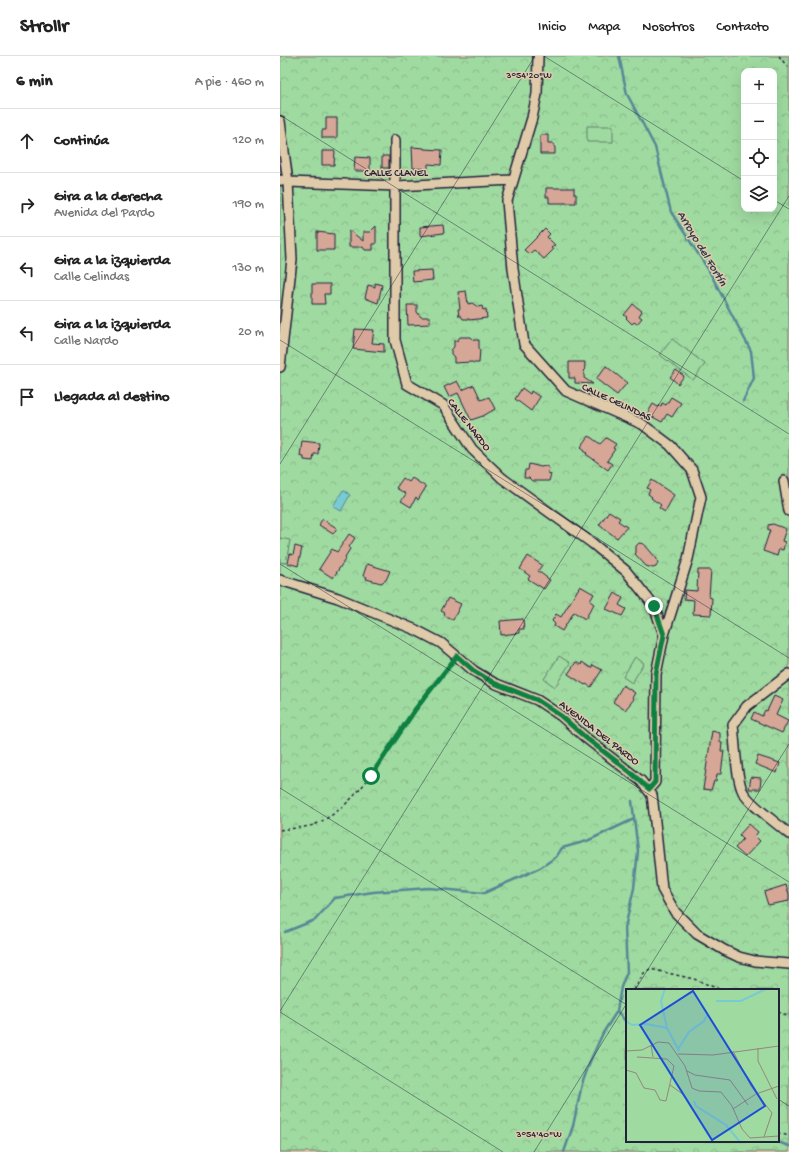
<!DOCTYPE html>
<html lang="es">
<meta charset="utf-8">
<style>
body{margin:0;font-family:"Gochi Hand",sans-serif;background:#f6f6f6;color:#222}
.controls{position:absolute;right:12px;top:12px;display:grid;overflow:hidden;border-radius:8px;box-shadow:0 4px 16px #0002}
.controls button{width:36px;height:36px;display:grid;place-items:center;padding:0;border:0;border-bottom:1px solid #e0e0e0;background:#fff;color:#222;font:20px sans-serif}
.stop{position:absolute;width:12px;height:12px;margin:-9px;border:3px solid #0b8043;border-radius:50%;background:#fff}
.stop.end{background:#0b8043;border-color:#fff;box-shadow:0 1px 4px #0008}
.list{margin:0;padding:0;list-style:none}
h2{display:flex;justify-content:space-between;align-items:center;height:52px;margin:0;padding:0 16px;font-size:17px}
h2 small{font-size:13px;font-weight:400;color:#767676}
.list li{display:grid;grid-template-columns:26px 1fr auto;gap:12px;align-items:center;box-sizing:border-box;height:64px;padding:0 16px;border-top:1px solid #e0e0e0}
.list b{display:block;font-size:15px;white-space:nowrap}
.list p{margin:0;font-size:13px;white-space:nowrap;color:#767676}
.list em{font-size:13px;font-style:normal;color:#767676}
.icon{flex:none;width:22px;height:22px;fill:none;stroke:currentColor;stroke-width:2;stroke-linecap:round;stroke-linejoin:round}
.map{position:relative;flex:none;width:509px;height:1096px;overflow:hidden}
header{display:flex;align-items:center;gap:24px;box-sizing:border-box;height:56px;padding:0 20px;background:#fff;border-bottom:1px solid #e0e0e0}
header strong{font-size:19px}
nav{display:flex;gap:22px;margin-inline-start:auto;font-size:14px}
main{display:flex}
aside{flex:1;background:#fff}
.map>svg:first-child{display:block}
.forest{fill:url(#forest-crowns);stroke:#607e6e;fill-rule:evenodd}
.pitch{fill:#9fdaa0;stroke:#607e6e}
.water{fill:#79cad2;stroke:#568796}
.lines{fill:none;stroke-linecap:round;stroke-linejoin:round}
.stream{stroke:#568796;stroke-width:2.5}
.building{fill:#d6a797;stroke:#22223b}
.street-casing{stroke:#22223b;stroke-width:12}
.path{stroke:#22223b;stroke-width:1.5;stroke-dasharray:3 3;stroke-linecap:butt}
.street{stroke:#dfcbaa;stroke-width:9}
.route{stroke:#0b8043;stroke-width:5}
.ticks{fill:none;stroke:#22223b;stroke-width:1;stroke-opacity:0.45}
.labels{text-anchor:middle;stroke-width:3;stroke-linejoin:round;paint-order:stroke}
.street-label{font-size:11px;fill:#22223b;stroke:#dfcbaa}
.water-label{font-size:12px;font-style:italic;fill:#2f3b52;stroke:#dfcbaa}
.inset-river{fill:none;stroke:#79cad2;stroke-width:2}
.inset-road{fill:none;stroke:#96867d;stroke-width:1}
.view{fill:#1d4ed8;fill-opacity:0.15;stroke:#1d4ed8;stroke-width:2}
.inset-edge{fill:none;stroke:#22223b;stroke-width:2}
.ticks-label{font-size:10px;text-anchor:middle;fill:#22223b;stroke:#dfcbaa;stroke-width:3;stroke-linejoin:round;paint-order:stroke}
</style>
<header>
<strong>Strollr</strong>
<nav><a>Inicio</a><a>Mapa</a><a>Nosotros</a><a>Contacto</a></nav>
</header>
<main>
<aside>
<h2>6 min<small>A pie · 460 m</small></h2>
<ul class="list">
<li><svg class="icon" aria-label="ahead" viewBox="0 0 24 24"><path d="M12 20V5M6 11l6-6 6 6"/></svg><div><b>Continúa</b></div><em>120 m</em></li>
<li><svg class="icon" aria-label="right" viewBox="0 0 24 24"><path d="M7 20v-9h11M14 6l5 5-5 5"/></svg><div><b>Gira a la derecha</b><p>Avenida del Pardo</p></div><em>190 m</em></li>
<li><svg class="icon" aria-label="left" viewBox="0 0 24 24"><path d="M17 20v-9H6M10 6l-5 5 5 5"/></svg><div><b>Gira a la izquierda</b><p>Calle Celindas</p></div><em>130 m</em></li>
<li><svg class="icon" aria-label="left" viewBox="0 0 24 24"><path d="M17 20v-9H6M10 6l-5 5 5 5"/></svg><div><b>Gira a la izquierda</b><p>Calle Nardo</p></div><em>20 m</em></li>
<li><svg class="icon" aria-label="arrive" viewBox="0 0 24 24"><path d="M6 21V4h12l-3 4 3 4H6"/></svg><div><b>Llegada al destino</b></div></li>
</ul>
</aside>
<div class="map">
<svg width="509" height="1096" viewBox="0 0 509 1096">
<defs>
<pattern id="forest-crowns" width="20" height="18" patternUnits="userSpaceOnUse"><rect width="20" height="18" fill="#9fdaa0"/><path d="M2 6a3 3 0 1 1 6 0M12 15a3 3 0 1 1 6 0" fill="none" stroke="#89bb8b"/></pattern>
</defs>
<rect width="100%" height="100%" fill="#e3c8a9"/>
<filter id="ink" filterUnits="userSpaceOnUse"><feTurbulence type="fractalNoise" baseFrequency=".025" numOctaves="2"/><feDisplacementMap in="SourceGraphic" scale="8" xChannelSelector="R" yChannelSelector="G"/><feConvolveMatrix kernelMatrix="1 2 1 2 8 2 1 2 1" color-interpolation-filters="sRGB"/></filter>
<g filter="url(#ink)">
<path class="forest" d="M0 0H509V1096H0ZM464 15H494V153H464ZM347 934H498V1085H347Z"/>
<path class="pitch" d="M307 70H333V86H307Z
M392 283 425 308 413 324 380 299Z
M0 482 10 484 6 507 0 506Z
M279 600 290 607 275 631 264 623Z
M355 601 364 607 352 627 343 621Z"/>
<path class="water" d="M63 434 70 439 61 455 53 450Z"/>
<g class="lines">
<path class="stream" d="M339 0 347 38 375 91 391 156 428 213 471 295 474 322 463 345
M5 876 35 864 55 842 93 836 149 832 204 837 260 812 276 801 282 792 307 785 354 763
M337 955 347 967
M495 1085 509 1090
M284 1096 293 1070 302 1028 311 1003 323 977 337 955 341 931 347 916 345 872 354 832 358 795 352 745"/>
</g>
<path class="building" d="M46 62H57V82H42V74H46Z
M260 79H268V87H273L275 92V98H260Z
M132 91 144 92V93L162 94 161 109 148 108V113L133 112Z
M42 95H55L54 109H42Z
M102 100H109V112H102Z
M75 101 90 102V115H74Z
M266 132H294V138H296V147H269V141H266Z
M163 169 164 177 140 180V171Z
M96 170V188H93V194H85L83 191H69V174L83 185V176H90Z
M265 173 270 178 267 181 275 189 271 192 273 194 264 203 254 194 249 198 244 194Z
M37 176 54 178V194H37Z
M152 214 153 224 133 226 132 215Z
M95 227 102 229 98 247 85 242 88 229 95 231Z
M32 228H50V238H44L45 248H32Z
M186 235 188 248 192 247 198 251 202 250 203 254 206 253 207 262 189 264V263H183L181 260H179L178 253H180L178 236Z
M353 248 362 255 359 260 362 262 357 268 354 266 352 268 346 262 347 261 344 259Z
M127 249H137V256L141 261H150V268L128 269Z
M75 273 94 274 92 287 104 288V296L73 293Z
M180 281H191L194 284H199V292L200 293 199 307H194L192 306 174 307V301L171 298V294L174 291V285H177Z
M289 306H305L304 322 313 328 295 327V322H289Z
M326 310 347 327 337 339 316 323Z
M396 314 404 320 398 328 390 321Z
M177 325 182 334 194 329 201 344 209 341 215 353 203 360 191 364 178 337 169 341 164 331Z
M242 332 250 338 251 335 260 341 251 355 235 343Z
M391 341 401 347 392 361 387 358 382 366 367 358 373 348 378 351 379 349 381 350 382 347 386 349Z
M309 380 320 388 326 382 336 388 333 392 335 393 327 405 332 408 328 414 306 398 307 397 304 395 305 394 301 391Z
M22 385 39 387 38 398H34L33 405 24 404V401L20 400Z
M249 408 261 411 266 410 269 412 268 417 271 418 269 425H252L249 422H244L245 414H248Z
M123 422 129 426 132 422 146 431 138 444 136 441 131 451 121 445 126 438 116 432Z
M372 424 394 439 385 456 379 452 381 449 371 442 372 441 368 438 370 434 367 432Z
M329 455 340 462 338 465 347 471 337 482 319 469Z
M42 463 57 472 53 478 39 469Z
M493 468 506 473 502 485 505 486 503 494 499 493 497 500 483 495 490 474H488V469Z
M69 478 75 482 69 491 70 493 65 501 66 502 53 522 39 513 52 493 57 496Z
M359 487 364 488 377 503 378 507 376 511 373 512 366 510 355 498 356 497V490Z
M15 490 22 492 18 510 8 507 10 498 13 499Z
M248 500 262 509 258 515 270 524 264 533 248 523 250 520 240 513Z
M87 508 110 515 106 524 101 527 86 523 87 521 83 520Z
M418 514H431L429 541 432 542 431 559 413 558 414 544 404 543 405 534 417 535Z
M300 530 314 538 310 545 314 548 305 563 294 556 282 575 274 570 275 568 272 565 276 558 281 561Z
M335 537 343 542 339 549 346 553 342 560 326 553Z
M168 542 181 548 173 564 164 559 165 557 161 555Z
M243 563 244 573H239V577L221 579 220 565Z
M296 606 301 609 302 606 311 612 313 609 322 614 311 631 306 628 305 629 288 618Z
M343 629 355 637 352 642 354 643 345 654 333 646Z
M494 640 503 644 496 659 508 665 502 677 471 663 474 656 482 660 485 654 487 655Z
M432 675 440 677V686L442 687 441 695H444L441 718H437L436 725H434L431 734 423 733Z
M478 700 500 707 497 717 475 708Z
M471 721 481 722 480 733H469Z
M469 768 478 776 475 780 480 785 465 801 455 792 463 783 459 779Z
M506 829 509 838V845L488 849 484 836Z"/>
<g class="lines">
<g class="street-casing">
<path id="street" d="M258 0 257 38 252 62 227 145 233 213 244 288 286 335 362 368 390 389 412 414 421 441 408 503 384 579 376 618 375 726 369 733
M0 65 8 126 12 203 0 311
M115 84V284L127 328 163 349 192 393 222 422 312 487 346 515 374 550 384 579
M0 124 8 126 116 130 232 124
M504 425 509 455
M0 524 58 542 136 574 161 587 194 615 214 627 257 644 281 660 306 682 361 725 372 739 373 747 382 833 395 856 417 878 444 894 459 901 475 905 509 908
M509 618 467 650 453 669C455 686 456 723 463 736 470 749 497 767 509 778"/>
</g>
<path class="path" d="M499 0 509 13
M0 774C11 772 26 772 36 768 76 750 99 707 123 672 138 650 155 628 172 607
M354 934 364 917 370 913 414 923 441 934
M498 956 509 960
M498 1077 509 1080"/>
<use href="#street" class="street"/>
</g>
</g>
<g class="lines" filter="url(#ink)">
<path class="route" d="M91 720 134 655 177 600 194 615 214 627 257 644 281 660 306 682 349 715 369 733 375 726 376 618 384 579 374 550"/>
</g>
<path class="ticks" d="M264 0 464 125M0 59 509 378M494 144 509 153M0 284 509 602M0 408 255 0M0 508 509 826M0 732 347 949M355 934 509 688M0 955 509 140M0 956 223 1096M498 1043 509 1050M254 1096 347 947"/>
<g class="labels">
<g class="street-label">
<text x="116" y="120">CALLE CLAVEL</text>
<text transform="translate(337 345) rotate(25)" y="4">CALLE CELINDAS</text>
<text transform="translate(190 368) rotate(52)" y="4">CALLE NARDO</text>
<text transform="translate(320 676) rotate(38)" y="4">AVENIDA DEL PARDO</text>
</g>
<g class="water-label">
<text transform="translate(423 192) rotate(59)" y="4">Arroyo del Fortín</text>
</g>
</g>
<g transform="translate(346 933)">
<rect width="153" height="153" fill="#e3c8a9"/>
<path d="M0 0H153V153H0Z" fill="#9fdaa0"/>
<path class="inset-river" d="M39 0 35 12 41 39 53 62M90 12H115L140 0M0 32 6 36 21 35 41 39M52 60 63 43 78 32 81 26M68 112 70 117 100 136 114 153"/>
<path class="inset-road" d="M25 56 27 68M132 59V72L151 110M0 62 16 61 32 53 43 54 59 77 66 99 73 102 95 103 106 117 116 140 124 149 153 147M107 62 125 97 146 124 138 148M52 65 87 66 153 57M0 81 10 84 18 99 29 101 34 111 40 112 48 77 41 70 11 68M61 82 69 86 104 91 122 116M44 96 58 106M107 120 130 105 153 97"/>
<path class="view" d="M67 2 139 117 86 151 14 36Z"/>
<rect width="153" height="153" class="inset-edge"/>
</g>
<g class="ticks-label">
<text x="249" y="22">3°54'20"W</text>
<text x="259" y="1081">3°54'40"W</text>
</g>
</svg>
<div class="controls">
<button>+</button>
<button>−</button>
<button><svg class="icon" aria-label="locate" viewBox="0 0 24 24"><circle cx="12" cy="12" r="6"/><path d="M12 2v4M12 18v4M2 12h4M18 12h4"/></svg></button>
<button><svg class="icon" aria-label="layers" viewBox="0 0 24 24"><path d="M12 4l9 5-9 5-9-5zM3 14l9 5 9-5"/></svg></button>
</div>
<div class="stop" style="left:91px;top:720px"></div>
<div class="stop end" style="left:374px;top:550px"></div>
</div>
</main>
